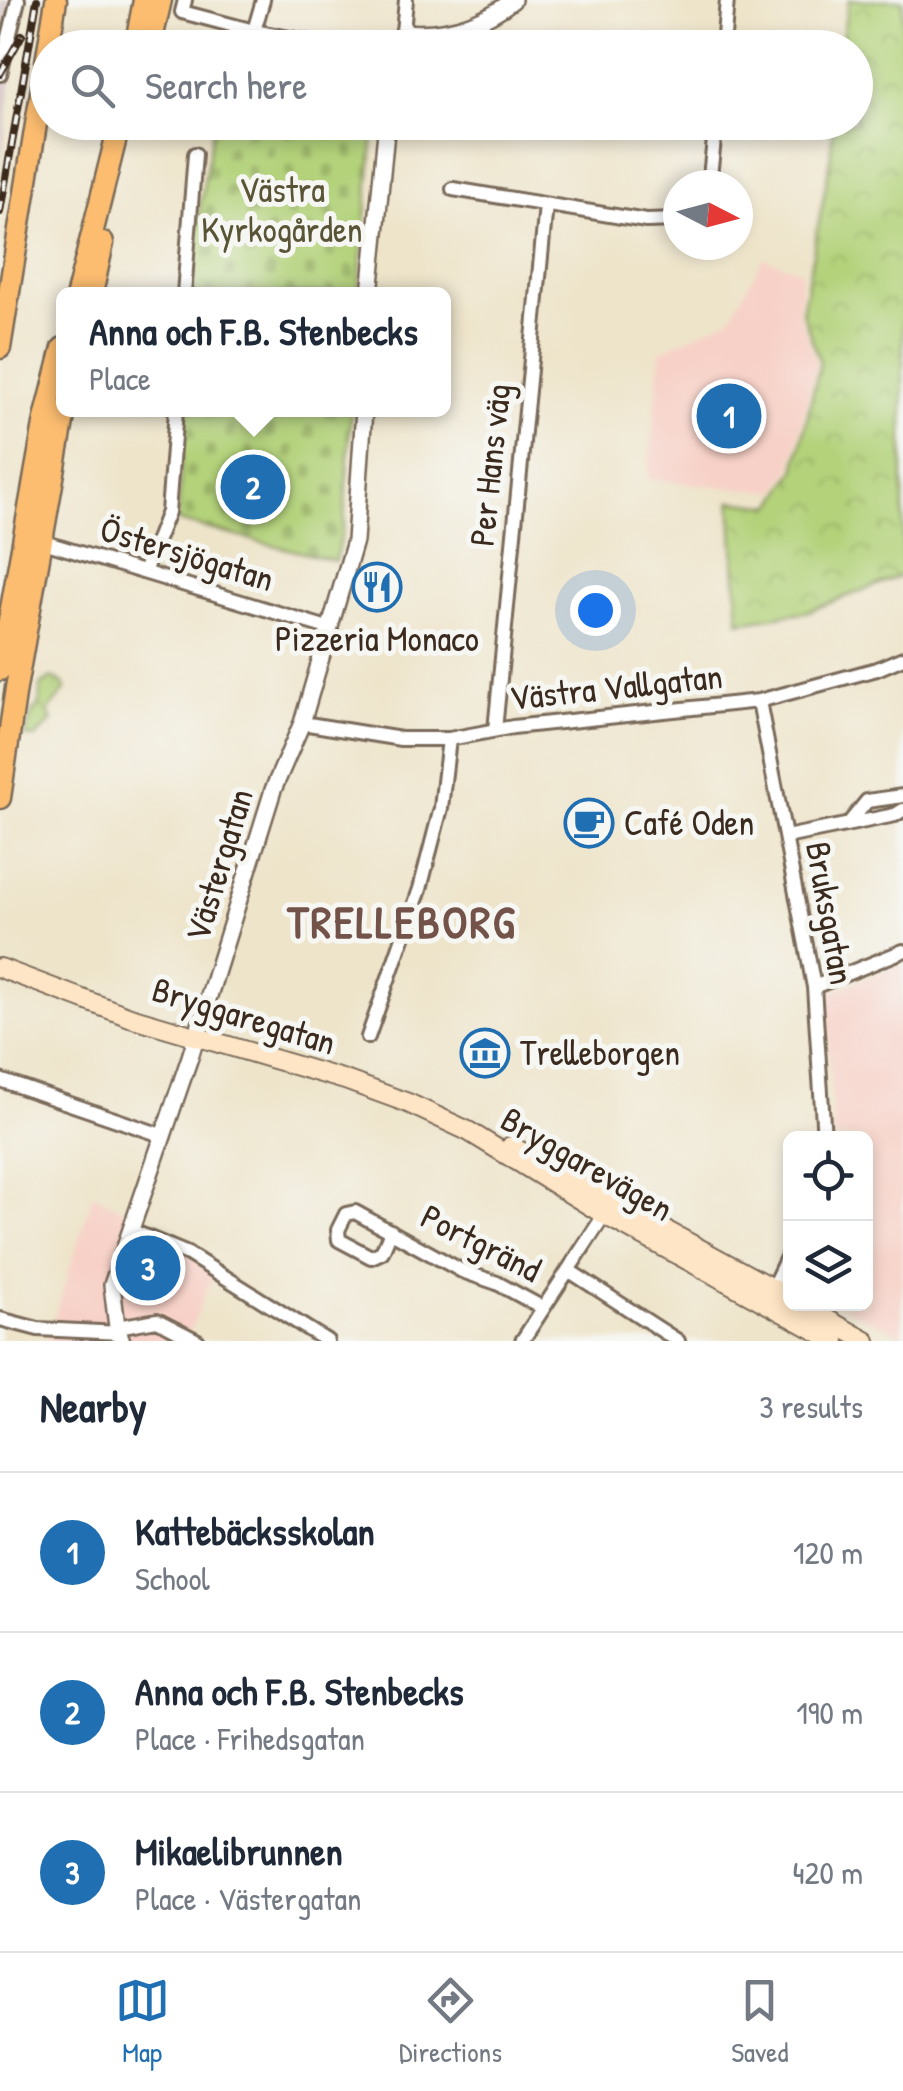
<!DOCTYPE html>
<meta charset="utf-8">
<style>
body{margin:0;font-family:"Patrick Hand",sans-serif;background:#f2f2f3;color:#1f2937}
.controls{position:absolute;right:30px;bottom:30px;display:grid;overflow:hidden;border-radius:15px;box-shadow:0 5px 15px #0003}
.controls button{width:90px;height:90px;display:grid;place-items:center;padding:0;border:0;border-bottom:2px solid #e0e1e3;background:#fff;color:#1f2937;font:50px sans-serif}
.compass{position:absolute;left:663px;top:170px;width:90px;height:90px;border-radius:50%;background:#fff;box-shadow:0 5px 15px #0003;rotate:96deg}
.you{position:absolute;left:595px;top:610px;width:35px;height:35px;margin:-25px;border:8px solid #fff;border-radius:50%;background:#1a73e8;box-shadow:0 0 0 15px #1a73e833}
.badge{display:grid;place-items:center;width:65px;height:65px;border-radius:50%;background:#1f6fb2;color:#fff;font-size:32px;font-weight:700}
.pin{position:absolute;translate:-50% -50%;border:5px solid #fff;box-shadow:0 2px 10px #0006}
.popup{position:absolute;left:56px;top:287px;width:395px;height:130px;box-sizing:border-box;display:grid;place-content:center;border-radius:15px;background:#fff;filter:drop-shadow(0 2px 8px #0005);font-size:32px;white-space:nowrap;color:#747a83}
.popup b{font-size:38px;color:#1f2937}
.popup::after{content:'';position:absolute;left:50%;top:100%;margin-left:-20px;border:20px solid transparent;border-top-color:#fff}
.list{margin:0;padding:0;list-style:none}
h2{display:flex;justify-content:space-between;align-items:center;height:130px;margin:0;padding:0 40px;font-size:42px}
h2 small{font-size:32px;font-weight:400;color:#747a83}
.list li{display:grid;grid-template-columns:65px 1fr auto;gap:30px;align-items:center;box-sizing:border-box;height:160px;padding:0 40px;border-top:2px solid #e0e1e3}
.list b{display:block;font-size:38px;white-space:nowrap}
.list p{margin:0;font-size:32px;white-space:nowrap;color:#747a83}
.list em{font-size:32px;font-style:normal;color:#747a83}
.icon{flex:none;width:55px;height:55px;fill:none;stroke:currentColor;stroke-width:2;stroke-linecap:round;stroke-linejoin:round}
.map{position:relative;flex:none;width:903px;height:1341px;overflow:hidden}
.search{position:absolute;background:#fff;box-shadow:0 5px 15px #0003;left:30px;right:30px;top:30px;height:110px;display:flex;align-items:center;gap:25px;box-sizing:border-box;padding:0 35px;border-radius:55px;color:#747a83;font-size:38px}
.sheet{height:610px;background:#fff}
nav{display:flex;justify-content:space-around;align-items:center;box-sizing:border-box;height:140px;border-top:2px solid #e0e1e3;background:#fff;font-size:28px;color:#747a83}
nav a{display:grid;justify-items:center;gap:5px}
nav .on{color:#1f6fb2}
.map>svg:first-child{display:block}
.built{fill:#f7d1c7}
.industrial{fill:#d2bfc0}
.cemetery{fill:url(#cemetery-stones);stroke:#777e4c;stroke-width:2.5}
.park{fill:url(#park-crowns);stroke:#777e4c;stroke-width:2.5}
.lines{fill:none;stroke-linecap:round;stroke-linejoin:round}
.minor-casing{stroke:#7a6b5a;stroke-width:18}
.tertiary-casing{stroke:#7a6b5a;stroke-width:20}
.secondary-casing{stroke:#7a6b5a;stroke-width:22}
.primary-casing{stroke:#7a6b5a;stroke-width:25}
.trunk-casing{stroke:#7a6b5a;stroke-width:25}
.minor{stroke:#fff;stroke-width:12}
.tertiary{stroke:#fff;stroke-width:15}
.secondary{stroke:#fee5c5;stroke-width:18}
.primary{stroke:#fcbd6f;stroke-width:20}
.trunk{stroke:#fcbd6f;stroke-width:20}
.rail-casing{stroke:#3b2a1e;stroke-width:8}
.rail{stroke:#f6f6f2;stroke-width:4;stroke-dasharray:11;stroke-linecap:butt}
.labels{text-anchor:middle;stroke-width:10;stroke-linejoin:round;paint-order:stroke}
.park-label{font-size:35px;fill:#595435;stroke:#f6f6f2}
.street-label{font-size:35px;fill:#3b2a1e;stroke:#f6f6f2}
.poi-label{font-size:35px;fill:#3b2a1e;stroke:#f6f6f2;text-anchor:start}
.district-label{font-size:45px;font-weight:bold;letter-spacing:2.5px;fill:#725249;stroke:#f6f6f2}
</style>
<div class="map">
<svg width="903" height="1341" viewBox="0 0 903 1341">
<defs>
<pattern id="cemetery-stones" width="16" height="16" patternUnits="userSpaceOnUse" patternTransform="scale(2.5)"><rect width="16" height="16" fill="#b3d27a"/><path d="M2 7V4a2 2 0 0 1 4 0v3zM10 15v-3a2 2 0 0 1 4 0v3z" fill="#9bb469"/></pattern>
<pattern id="park-crowns" width="20" height="18" patternUnits="userSpaceOnUse" patternTransform="scale(2.5)"><rect width="20" height="18" fill="#b3d27a"/><path d="M2 6a3 3 0 1 1 6 0M12 15a3 3 0 1 1 6 0" fill="none" stroke="#9bb469"/></pattern>
</defs>
<rect width="100%" height="100%" fill="#f6f6f2"/>
<filter id="ink" filterUnits="userSpaceOnUse"><feTurbulence type="fractalNoise" baseFrequency=".01" numOctaves="2"/><feDisplacementMap in="SourceGraphic" scale="20" xChannelSelector="R" yChannelSelector="G"/><feConvolveMatrix kernelMatrix="1 2 1 2 8 2 1 2 1" color-interpolation-filters="sRGB"/></filter>
<filter id="wash" filterUnits="userSpaceOnUse"><feTurbulence type="fractalNoise" baseFrequency=".0048" numOctaves="4" result="noise"/><feDisplacementMap in="SourceGraphic" scale="40" xChannelSelector="R" yChannelSelector="G"/><feGaussianBlur stdDeviation="2.25" result="paint"/><feColorMatrix in="noise" values="0 0 0 0 0 0 0 0 0 0 0 0 0 0 0 0 0 1.4 0 .05"/><feComposite in="paint" operator="in"/></filter>
<g filter="url(#wash)">
<rect width="100%" height="100%" fill="#eee4ca"/>
<path class="built" d="M763 258 802 271 798 312 816 363 791 469 776 492 648 479 661 351 730 318Z
M903 962V1335L837 1304H866V1138H833L826 994Z
M93 1194 217 1264 186 1341H47Z"/>
<path class="industrial" d="M0 0H26L17 32 0 175Z"/>
<path class="cemetery" d="M214 122 375 123 358 294H192L200 206Z
M184 410H351L344 523 335 561 178 521Z"/>
<path class="park" d="M849 0H903V575L809 611 739 622 731 501 773 506 795 470 820 362 802 312 830 163 833 123 856 122V48L840 47Z
M52 678 63 683 65 690 48 712 52 721 35 738 25 736 33 711 39 706 41 685Z"/>
</g>
<g filter="url(#ink)">
<g class="lines">
<g class="minor-casing">
<path id="minor" d="M185 0 182 12 254 31 341 48
M254 31 263 0
M403 32 406 0
M723 48 727 0
M0 74 18 0
M709 185 716 122
M453 189 646 221 678 220
M184 294 195 154
M37 540 331 629
M144 572 168 512 176 410
M759 701 814 987 824 1138
M302 723 401 739H449L513 727 759 701 877 669 903 658
M495 730 546 205
M850 822 867 801 903 796
M786 837 895 815 903 810
M814 987 903 951
M368 1037 420 889 441 808 449 739
M0 1080 164 1136
M130 1230 188 1254 327 1341
M391 1231 382 1252 371 1257 339 1240 338 1230 346 1214 355 1212 462 1271 497 1283 543 1308
M568 1270 678 1341
M770 1293 790 1251
M0 1319 38 1329 121 1333
M117 1327 157 1320 198 1341
M522 1341 608 1209"/>
</g>
<g class="tertiary-casing">
<path id="tertiary" d="M401 48 403 32C444 36 481 25 513 0
M370 294 387 122
M122 1341 117 1327 112 1285 190 1057 273 790 302 723 355 541 364 410"/>
</g>
<g class="secondary-casing">
<path id="secondary" d="M0 968 130 1017 345 1080 408 1103 468 1131 605 1215 835 1341
M511 1146 790 1298
M800 1304 866 1341"/>
</g>
<g class="primary-casing">
<path id="primary" d="M135 48 144 0
M150 48 161 0
M77 294 120 122
M92 294 103 243
M0 670 45 419 63 348
M0 798 16 688 65 410"/>
</g>
<g class="trunk-casing">
<path id="trunk" d="M0 348 56 0"/>
</g>
<use href="#minor" class="minor"/>
<use href="#tertiary" class="tertiary"/>
<use href="#secondary" class="secondary"/>
<use href="#primary" class="primary"/>
<use href="#trunk" class="trunk"/>
<g class="rail-casing">
<path id="rail" d="M0 74 22 35
M0 212 37 0"/>
</g>
<use href="#rail" class="rail"/>
</g>
</g>
<defs>
<g id="restaurant-ring" transform="scale(2.5)"><circle r="9.5" fill="#f6f6f2" stroke="#1f6fb2" stroke-width="1.5"/><path d="M-5-6h1v4h1v-4h1v4h1v-4h1v5L-1.5 .5V6h-2V.5L-5-1ZM5-6V6H3V1.5H1.5Q1.5-4 5-6Z" fill="#1f6fb2"/></g>
<g id="cafe-ring" transform="scale(2.5)"><circle r="9.5" fill="#f6f6f2" stroke="#1f6fb2" stroke-width="1.5"/><path d="M-5.5-4.5H6V0H3Q3 3.5 0 3.5H-2.5Q-5.5 3.5-5.5 0ZM3-3.2v2h1.7v-2ZM-6 4.5H4V6H-6Z" fill="#1f6fb2"/></g>
<g id="museum-ring" transform="scale(2.5)"><circle r="9.5" fill="#f6f6f2" stroke="#1f6fb2" stroke-width="1.5"/><path d="M0-6L6-3V-2H-6V-3ZM-5-1h2V3h-2ZM-1-1h2V3h-2ZM3-1h2V3H3ZM-6 4H6V6H-6Z" fill="#1f6fb2"/></g>
</defs>
<g fill-rule="evenodd">
<use href="#restaurant-ring" x="377" y="587"/>
<use href="#cafe-ring" x="589" y="823"/>
<use href="#museum-ring" x="485" y="1053"/>
</g>
<g class="labels">
<g class="park-label">
<text x="282" y="202">Västra<tspan x="282" dy="40">Kyrkogården</tspan></text>
</g>
<g class="street-label">
<text transform="translate(490 465) rotate(-84)" y="12">Per Hans väg</text>
<text transform="translate(187 554) rotate(17)" y="12">Östersjögatan</text>
<text transform="translate(616 687) rotate(-6)" y="12">Västra Vallgatan</text>
<text transform="translate(219 865) rotate(-73)" y="12">Västergatan</text>
<text transform="translate(830 913) rotate(80)" y="12">Bruksgatan</text>
<text transform="translate(244 1016) rotate(17)" y="12">Bryggaregatan</text>
<text transform="translate(587 1164) rotate(30)" y="12">Bryggarevägen</text>
<text transform="translate(481 1243) rotate(27)" y="12">Portgränd</text>
</g>
<g class="poi-label">
<text x="377" y="651" text-anchor="middle">Pizzeria Monaco</text>
<text x="624" y="835">Café Oden</text>
<text x="520" y="1065">Trelleborgen</text>
</g>
<g class="district-label">
<text x="402" y="938">TRELLEBORG</text>
</g>
</g>
</svg>
<div class="controls">
<button><svg class="icon" aria-label="locate" viewBox="0 0 24 24"><circle cx="12" cy="12" r="6"/><path d="M12 2v4M12 18v4M2 12h4M18 12h4"/></svg></button>
<button><svg class="icon" aria-label="layers" viewBox="0 0 24 24"><path d="M12 4l9 5-9 5-9-5zM3 14l9 5 9-5"/></svg></button>
</div>
<svg class="compass" viewBox="-18 -18 36 36"><path d="M0-13l5 13h-10z" fill="#e53935"/><path d="M0 13l5-13h-10z" fill="#747a83"/></svg>
<div class="you"></div>
<div class="pin badge" style="left:729px;top:416px">1</div>
<div class="pin badge" style="left:253px;top:487px">2</div>
<div class="popup"><b>Anna och F.B. Stenbecks</b>Place</div>
<div class="pin badge" style="left:148px;top:1268px">3</div>
<div class="search"><svg class="icon" aria-label="search" viewBox="0 0 24 24"><circle cx="10" cy="10" r="6"/><path d="M15 15l6 6"/></svg>Search here</div>
</div>
<section class="sheet">
<h2>Nearby<small>3 results</small></h2>
<ul class="list">
<li><span class="badge">1</span><div><b>Kattebäcksskolan</b><p>School</p></div><em>120 m</em></li>
<li><span class="badge">2</span><div><b>Anna och F.B. Stenbecks</b><p>Place · Frihedsgatan</p></div><em>190 m</em></li>
<li><span class="badge">3</span><div><b>Mikaelibrunnen</b><p>Place · Västergatan</p></div><em>420 m</em></li>
</ul>
</section>
<nav>
<a class="on"><svg class="icon" aria-label="map" viewBox="0 0 24 24"><path d="M3 6l6-2 6 2 6-2v14l-6 2-6-2-6 2zM9 4v14M15 6v14"/></svg>Map</a>
<a><svg class="icon" aria-label="directions" viewBox="0 0 24 24"><path d="M12 3l9 9-9 9-9-9zM9 14v-3h6M13 9l2 2-2 2"/></svg>Directions</a>
<a><svg class="icon" aria-label="saved" viewBox="0 0 24 24"><path d="M7 4h10v16l-5-4-5 4z"/></svg>Saved</a>
</nav>
